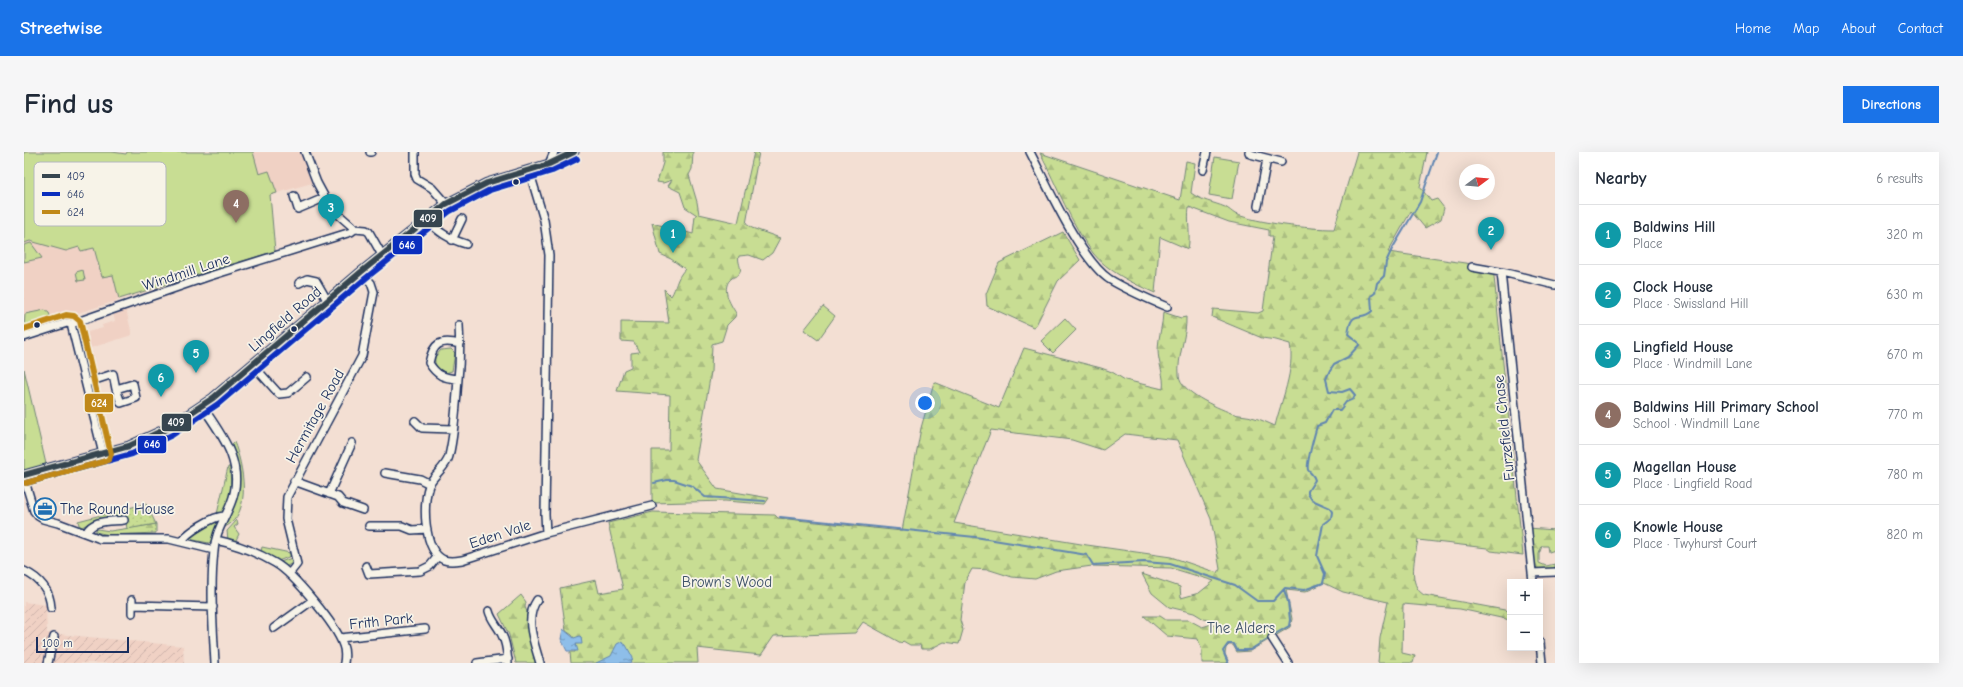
<!DOCTYPE html>
<meta charset="utf-8">
<style>
body{margin:0;font-family:"Comic Neue",sans-serif;background:#f6f6f7;color:#1f2937}
.controls{position:absolute;right:12px;bottom:12px;display:grid;overflow:hidden;border-radius:0px;box-shadow:0 4px 16px #0002}
.controls button{width:36px;height:36px;display:grid;place-items:center;padding:0;border:0;border-bottom:1px solid #e0e1e3;background:#fff;color:#1f2937;font:20px sans-serif}
.compass{position:absolute;left:1435px;top:12px;width:36px;height:36px;border-radius:50%;background:#fff;box-shadow:0 4px 16px #0002;rotate:74deg}
.scale{position:absolute;left:12px;bottom:10px;width:93px;box-sizing:border-box;padding-left:4px;border:2px solid #1b2f5e;border-top:0;font-size:11px;line-height:14px;white-space:nowrap;color:#1b2f5e;-webkit-text-stroke:3px #f7f3e8;paint-order:stroke}
.you{position:absolute;left:901px;top:251px;width:14px;height:14px;margin:-10px;border:3px solid #fff;border-radius:50%;background:#1a73e8;box-shadow:0 0 0 6px #1a73e833}
.badge{display:grid;place-items:center;width:26px;height:26px;border-radius:50%;background:#1a73e8;color:#fff;font-size:13px;font-weight:700}
.pin{position:absolute;translate:-50% -33px;filter:drop-shadow(0 1px 2px #0008)}
.pin::after{content:'';position:absolute;top:21px;width:14px;height:12px;background:inherit;clip-path:polygon(0 0,100% 0,50% 100%)}
.list{margin:0;padding:0;list-style:none}
h2{display:flex;justify-content:space-between;align-items:center;height:52px;margin:0;padding:0 16px;font-size:17px}
h2 small{font-size:13px;font-weight:400;color:#747a83}
.list li{display:grid;grid-template-columns:26px 1fr auto;gap:12px;align-items:center;box-sizing:border-box;height:60px;padding:0 16px;border-top:1px solid #e0e1e3}
.list b{display:block;font-size:15px;white-space:nowrap}
.list p{margin:0;font-size:13px;white-space:nowrap;color:#747a83}
.list em{font-size:13px;font-style:normal;color:#747a83}
.map{position:relative;flex:none;width:1531px;height:511px;overflow:hidden;border-radius:0px}
header{display:flex;align-items:center;gap:24px;box-sizing:border-box;height:56px;padding:0 20px;background:#1a73e8;color:#fff}
header strong{font-size:19px}
nav{display:flex;gap:22px;margin-inline-start:auto;font-size:14px}
.intro{display:flex;align-items:center;justify-content:space-between;box-sizing:border-box;height:96px;padding:0 24px}
h1{margin:0;font-size:28px}
.button{padding:10px 18px;border-radius:0px;background:#1a73e8;color:#fff;font-size:14px;font-weight:700}
main{display:flex;gap:24px;padding:0 24px}
aside{flex:1;background:#fff;border-radius:0px;box-shadow:0 4px 16px #0002}
.map>svg:first-child{display:block}
.built{fill:#f0d1c4}
.industrial{fill:url(#industrial-furrows)}
.green{fill:#c8dd93;stroke:#728678}
.forest{fill:url(#forest-firs);stroke:#728678;fill-rule:evenodd}
.garden{fill:url(#garden-dots);stroke:#728678}
.water{fill:url(#water-ripples);stroke:#6085b1}
.lines{fill:none;stroke-linecap:round;stroke-linejoin:round}
.stream{stroke:#6085b1;stroke-width:2}
.minor-casing{stroke:#1b2f5e;stroke-width:10}
.tertiary-casing{stroke:#1b2f5e;stroke-width:11}
.minor{stroke:#f7f3e8;stroke-width:7}
.tertiary{stroke:#f7f3e8;stroke-width:8}
.bus-1-casing{stroke:#f7f3e8;stroke-width:9}
.bus-2-casing{stroke:#f7f3e8;stroke-width:9}
.bus-3-casing{stroke:#f7f3e8;stroke-width:9}
.bus-1{stroke:#36454f;stroke-width:6}
.bus-2{stroke:#0a2ebe;stroke-width:6}
.bus-3{stroke:#c08818;stroke-width:6}
.bus-dot{fill:#1b2f5e;stroke:#f7f3e8;stroke-width:1.5}
.labels{text-anchor:middle;stroke-width:3.5;stroke-linejoin:round;paint-order:stroke}
.street-label{font-size:15px;fill:#1b2f5e;stroke:#f7f3e8}
.poi-label{font-size:15px;fill:#1b2f5e;stroke:#f7f3e8;text-anchor:start}
.park-label{font-size:15px;fill:#3e5269;stroke:#f7f3e8}
.key{fill:#f7f3e8;stroke:#b5b8bf;stroke-width:1}
.key-label{font-size:11px;fill:#1b2f5e}
.line-badge{stroke:#f7f3e8;stroke-width:1.5}
.badge-label{font-size:11px;text-anchor:middle;font-weight:bold;fill:#fff}
</style>
<header>
<strong>Streetwise</strong>
<nav><a>Home</a><a>Map</a><a>About</a><a>Contact</a></nav>
</header>
<div class="intro"><h1>Find us</h1><a class="button">Directions</a></div>
<main>
<div class="map">
<svg width="1531" height="511" viewBox="0 0 1531 511">
<defs>
<pattern id="industrial-furrows" width="10" height="10" patternUnits="userSpaceOnUse"><rect width="10" height="10" fill="#f0d1c4"/><path d="M-1 1l2-2M0 10L10 0M9 11l2-2" fill="none" stroke="#cdb4ab"/></pattern>
<pattern id="forest-firs" width="22" height="20" patternUnits="userSpaceOnUse"><rect width="22" height="20" fill="#c8dd93"/><path d="M5 1l3.5 6h-7zM16 11l3.5 6h-7z" fill="#abbe81"/></pattern>
<pattern id="garden-dots" width="8" height="8" patternUnits="userSpaceOnUse"><rect width="8" height="8" fill="#c8dd93"/><path d="M2 2h.1M6 6h.1" fill="none" stroke="#abbe81" stroke-width="1.8" stroke-linecap="round"/></pattern>
<pattern id="water-ripples" width="26" height="14" patternUnits="userSpaceOnUse"><rect width="26" height="14" fill="#8ebee9"/><path d="M2 4q2-2 4 0t4 0M15 11q2-2 4 0t4 0" fill="none" stroke="#739bc0"/></pattern>
</defs>
<rect width="100%" height="100%" fill="#f3dfd3"/>
<filter id="ink" filterUnits="userSpaceOnUse"><feTurbulence type="fractalNoise" baseFrequency=".025" numOctaves="2"/><feDisplacementMap in="SourceGraphic" scale="8" xChannelSelector="R" yChannelSelector="G"/><feConvolveMatrix kernelMatrix="1 2 1 2 8 2 1 2 1" color-interpolation-filters="sRGB"/></filter>
<g filter="url(#ink)">
<path class="built" d="M0 0H88L102 2 103 0H277L288 31 246 43 251 99 0 178Z
M102 157 108 183 60 198 56 182 79 176 78 173 91 169 89 161Z"/>
<path class="industrial" d="M0 450 22 453 23 481 159 494 160 511H0Z"/>
<path class="green" d="M0 0H88L102 2 103 0H229L235 22 245 19 253 41 246 43 251 99 95 147 89 123 78 125 70 96 57 99 55 95 42 99 6 89 0 91Z
M1191 5 1215 9 1208 47 1185 43Z
M7 91 18 106 0 110V93Z
M59 118 61 128 54 129 52 120Z
M799 154 811 164 794 188 780 178Z
M21 158 25 161 28 169 0 178 1 162Z
M1041 166 1052 178 1029 201 1017 189Z
M427 197 431 201 428 219 421 221C413 217 410 213 411 205L417 198Z
M0 217 22 312 0 319Z
M210 290C219 312 229 362 201 375H200C217 341 217 329 208 292Z
M204 315H206L207 338 201 357 193 362Z
M100 357 101 365 69 369 58 375 55 373 54 369Z
M213 368 214 372 210 375 215 382 211 390 204 388 203 379Z
M190 369 194 371 189 387 185 391 164 387C172 380 183 377 190 369Z
M238 395 266 401 267 404 254 409 237 399Z
M268 406 269 411 263 414 256 410Z"/>
<path class="forest" d="M639 0H669L668 17 665 23 673 50 675 62 714 71 730 0H735L722 72 728 76 756 86 748 101 739 108 725 103 715 104C713 109 718 116 716 120 715 124 711 124 708 126 696 135 706 152 712 161L711 165 703 173 698 189 688 192 687 220 672 308 693 337 745 346 741 352 701 349 628 351V298H645L646 243 593 239 600 218 607 215V201L615 200 610 190 597 189V170L645 171 640 137 647 144C653 135 651 128 661 117L647 107 636 102 628 71 669 82 671 64 673 63 661 55 656 40 644 34 648 28 639 31 633 30 639 11Z
M1333 0H1403L1396 35 1407 49 1413 47 1420 56 1417 67 1401 76 1387 59 1364 100 1469 115 1499 403 1467 399 1463 396 1394 388C1391 404 1383 433 1400 443L1486 459V468L1436 457 1379 452 1378 501 1391 504 1389 511H1354L1356 486 1364 450 1319 440 1300 431 1281 440 1262 438 1268 467 1266 475 1226 499 1213 500 1209 493H1205L1202 496 1201 502 1205 511H1178V499L1174 487 1143 484 1120 464H1136L1142 468H1165L1178 475 1188 472 1194 474 1196 471 1180 467 1170 461 1145 455 1128 441 1118 422 1156 435 1157 446 1175 441 1190 429 1147 416 1068 414 1032 419 1011 427 988 425 966 418 948 417 941 430 936 468 939 478 935 492 920 490 906 497H897L896 493H886L879 489 877 491 839 470 831 481 750 484 737 503 673 496 674 511H547L546 500H551L553 491 548 483 542 479 536 436 572 428 575 441 599 437 584 371 629 360 751 363 754 366 878 379 897 276 910 230 975 256 1000 196 1077 216 1088 220 1101 228 1139 237C1141 224 1134 211 1134 198 1134 185 1139 173 1139 160L1157 166 1162 165C1163 184 1153 205 1155 223 1156 240 1192 255 1207 261 1215 264 1223 263 1231 266 1238 268 1244 271 1251 274 1257 249 1271 218 1266 192L1252 188 1238 186 1188 165 1189 157 1234 161 1239 159 1249 84H1245V78L1205 70 1165 55C1163 70 1167 83 1164 97L1136 85 1131 141C1110 132 1083 119 1069 101 1047 72 1033 34 1016 1L1156 48 1162 9 1171 11 1167 41C1178 49 1189 50 1201 55 1205 57 1208 60 1211 62 1234 71 1285 77 1310 77ZM967 278 1048 288 1079 298 1101 282 1153 288 1187 367 1196 417 1194 421 1147 405 1063 393 930 371Z
M1039 80 1056 108 1034 129 1012 173 1009 175 963 154 962 142 975 111Z
M132 372V381L86 383 71 380 73 377 86 379Z
M1504 376 1531 378V398L1525 400 1524 394H1518L1515 402V411L1522 414 1531 412V420L1508 421Z
M497 443 502 450 501 455 503 460 505 482 514 511H492L485 483 475 462Z"/>
<path class="garden" d="M122 352 132 372 103 377 100 357Z"/>
<path class="water" d="M539 477 550 486 556 484 557 485 558 492H552L554 499H543L537 487Z
M597 490 602 493 609 506 607 511H572L587 504 593 492Z"/>
<g class="lines">
<path class="stream" d="M630 331 643 328H650L668 334 681 345 741 349
M756 365 951 385 1063 403 1069 413 1120 410 1146 412 1211 433 1233 449H1249L1261 436 1280 438 1299 431 1301 422 1293 404 1299 372 1307 366 1308 360 1306 356 1288 348 1284 342V339L1291 328C1290 323 1287 322 1284 318 1282 312 1291 281 1293 274L1301 271 1308 258H1316L1322 250 1329 247 1331 243 1326 237 1318 240 1305 239 1302 227 1306 218 1310 212 1324 205 1335 193 1334 190 1324 182C1327 156 1337 170 1348 159L1347 144 1351 141 1353 131 1360 124 1362 110 1368 97 1396 50 1413 0
M1251 482 1265 474 1266 468 1264 450 1260 438
M1204 511 1199 499 1204 492H1210L1213 498H1226L1245 486"/>
<g class="minor-casing">
<path id="minor" d="M281 0 293 31 306 55 331 77 342 78 345 80 358 103
M346 0H347
M391 0V22L393 27 408 36 422 52
M1006 0C1023 33 1056 107 1085 127 1103 138 1124 147 1143 155
M1225 0 1226 2 1257 10
M525 12 530 0
M505 18 520 68 525 103 521 362 522 381
M1179 18 1183 0
M270 44 274 57 300 46
M1234 54 1243 7
M402 67C414 80 425 87 442 92
M428 88 438 67
M1448 115 1482 121 1531 133
M1477 120 1509 430
M275 131 283 127 292 129 303 148
M47 172 79 302
M435 173C436 191 436 209 434 227 420 226 413 224 405 211 409 191 416 187 436 192
M0 185 43 171 47 172 183 125 327 80 331 77
M229 213 255 242 264 241 283 225
M434 227C432 252 431 279 425 304 423 314 411 322 406 331 398 348 399 399 420 408 426 410 432 409 438 408L522 381 628 354
M62 231 89 222 92 237 109 232 112 246 97 251 92 237
M178 254C198 283 222 313 207 351 201 367 191 380 190 399 186 436 189 474 191 511
M391 269 398 276 429 277
M361 321 396 327 406 332
M0 326 10 359 14 364 19 367 34 371 74 386
M270 329 314 345 319 351 339 358
M305 342 328 291
M345 374H378L388 378 403 377
M62 381C69 367 86 370 100 368
M76 387H145L190 398
M192 388C211 392 234 401 251 411 270 422 312 473 319 493 321 498 321 505 320 511
M158 390C161 381 190 364 200 364
M342 414 345 422 396 419 406 414 414 404
M0 419C15 426 26 438 27 456
M1508 421 1531 420
M265 422 273 412 262 367 263 345 338 204 350 140 347 131 337 120
M513 448C500 467 510 490 516 511
M108 453 189 455
M465 459C467 468 474 474 478 483 483 492 483 502 484 511
M108 461V448
M250 476 289 448
M316 486 401 477
M1248 486 1264 511
M1516 491 1518 511
M24 511 30 485
M453 511 484 507"/>
</g>
<g class="tertiary-casing">
<path id="tertiary" d="M0 323 105 294 144 276 189 246 337 120 422 52 463 31 525 12 550 0"/>
</g>
<use href="#minor" class="minor"/>
<use href="#tertiary" class="tertiary"/>
<g class="bus-1-casing">
<path id="bus-1" d="M0 323 105 294 144 276 189 246 337 120 422 52 463 31 525 12 550 0"/>
</g>
<g class="bus-2-casing">
<path id="bus-2" d="M2 331 108 302 148 283 194 252 342 126 426 59 466 38 528 19 553 7"/>
</g>
<g class="bus-3-casing">
<path id="bus-3" d="M0 177 42 163 50 164 56 169 87 302 85 307 82 309 2 331"/>
</g>
<use href="#bus-1" class="bus-1"/>
<use href="#bus-2" class="bus-2"/>
<use href="#bus-3" class="bus-3"/>
</g>
</g>
<defs>
<g id="office-ring" transform="scale(1.15)"><circle r="9.5" fill="#f7f3e8" stroke="#1f6fb2" stroke-width="1.5"/><path d="M-6-3h4V-5.5h4V-3h4V5H-6ZM-1-4.5V-3h2v-1.5ZM-6 0V1H6V0Z" fill="#1f6fb2"/></g>
</defs>
<g fill-rule="evenodd">
<use href="#office-ring" x="21" y="357"/>
</g>
<g class="bus-dot">
<circle cx="492" cy="30" r="3.5"/>
<circle cx="13" cy="173" r="3.5"/>
<circle cx="270" cy="177" r="3.5"/>
</g>
<g class="labels">
<g class="street-label">
<text transform="translate(162 120) rotate(-18)" y="5">Windmill Lane</text>
<text transform="translate(261 167) rotate(-41)" y="5">Lingfield Road</text>
<text transform="translate(291 264) rotate(-61)" y="5">Hermitage Road</text>
<text transform="translate(1480 276) rotate(-96)" y="5">Furzefield Chase</text>
<text transform="translate(476 382) rotate(-18)" y="5">Eden Vale</text>
<text transform="translate(357 469) rotate(-6)" y="5">Frith Park</text>
</g>
<g class="poi-label">
<text x="36" y="362">The Round House</text>
</g>
<g class="park-label">
<text x="703" y="435">Brown's Wood</text>
<text x="1217" y="481">The Alders</text>
</g>
</g>
<rect x="10" y="10" width="132" height="64" rx="6" class="key"/>
<rect x="18" y="22" width="18" height="4" fill="#36454f"/>
<rect x="18" y="40" width="18" height="4" fill="#0a2ebe"/>
<rect x="18" y="58" width="18" height="4" fill="#c08818"/>
<g class="key-label">
<text x="43" y="28">409</text>
<text x="43" y="46">646</text>
<text x="43" y="64">624</text>
</g>
<g class="line-badge">
<rect x="389" y="57" width="30" height="19" rx="4" fill="#36454f"/>
<rect x="368" y="83" width="31" height="20" rx="4" fill="#0a2ebe"/>
<rect x="60" y="241" width="30" height="20" rx="4" fill="#c08818"/>
<rect x="137" y="261" width="31" height="19" rx="4" fill="#36454f"/>
<rect x="113" y="283" width="30" height="19" rx="4" fill="#0a2ebe"/>
</g>
<g class="badge-label">
<text x="404" y="70">409</text>
<text x="383" y="97">646</text>
<text x="75" y="255">624</text>
<text x="152" y="274">409</text>
<text x="128" y="296">646</text>
</g>
</svg>
<div class="controls">
<button>+</button>
<button>−</button>
</div>
<svg class="compass" viewBox="-18 -18 36 36"><path d="M0-13l5 13h-10z" fill="#e53935"/><path d="M0 13l5-13h-10z" fill="#747a83"/></svg>
<div class="scale">100 m</div>
<div class="you"></div>
<div class="pin badge" style="left:649px;top:101px;background:#0f9aa8">1</div>
<div class="pin badge" style="left:1467px;top:98px;background:#0f9aa8">2</div>
<div class="pin badge" style="left:307px;top:75px;background:#0f9aa8">3</div>
<div class="pin badge" style="left:212px;top:71px;background:#8d6e63">4</div>
<div class="pin badge" style="left:172px;top:221px;background:#0f9aa8">5</div>
<div class="pin badge" style="left:137px;top:245px;background:#0f9aa8">6</div>
</div>
<aside>
<h2>Nearby<small>6 results</small></h2>
<ul class="list">
<li><span class="badge" style="background:#0f9aa8">1</span><div><b>Baldwins Hill</b><p>Place</p></div><em>320 m</em></li>
<li><span class="badge" style="background:#0f9aa8">2</span><div><b>Clock House</b><p>Place · Swissland Hill</p></div><em>630 m</em></li>
<li><span class="badge" style="background:#0f9aa8">3</span><div><b>Lingfield House</b><p>Place · Windmill Lane</p></div><em>670 m</em></li>
<li><span class="badge" style="background:#8d6e63">4</span><div><b>Baldwins Hill Primary School</b><p>School · Windmill Lane</p></div><em>770 m</em></li>
<li><span class="badge" style="background:#0f9aa8">5</span><div><b>Magellan House</b><p>Place · Lingfield Road</p></div><em>780 m</em></li>
<li><span class="badge" style="background:#0f9aa8">6</span><div><b>Knowle House</b><p>Place · Twyhurst Court</p></div><em>820 m</em></li>
</ul>
</aside>
</main>
